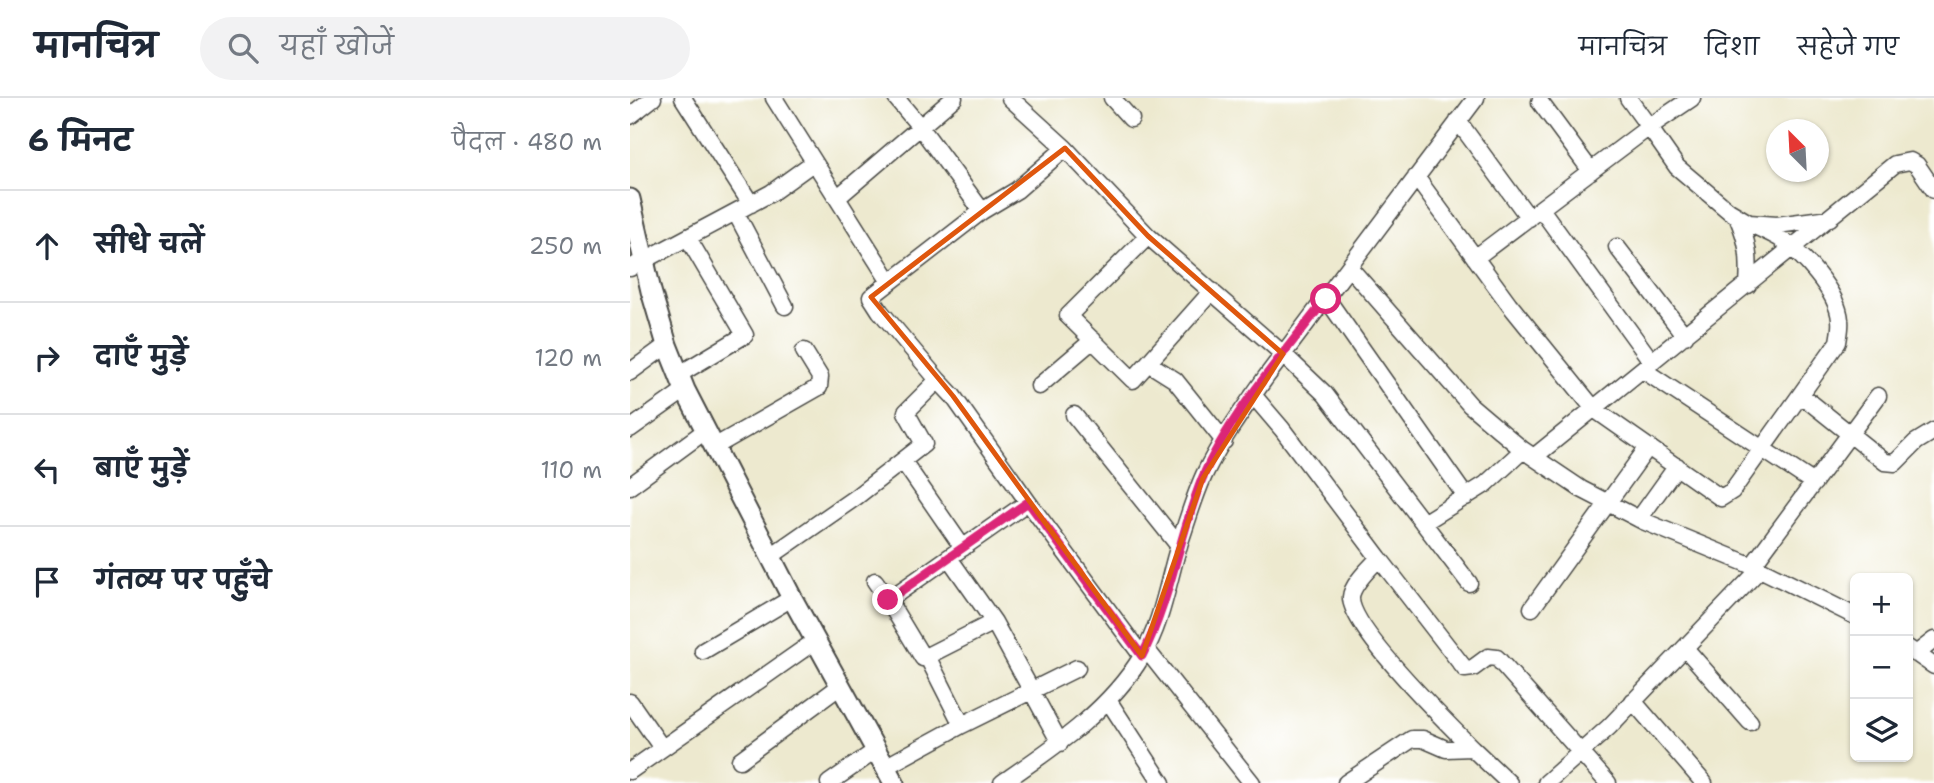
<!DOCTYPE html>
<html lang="hi">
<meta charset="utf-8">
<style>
body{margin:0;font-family:"Shantell Sans","Playpen Sans Deva",sans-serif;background:#f2f2f3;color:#1f2937}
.controls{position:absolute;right:21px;bottom:21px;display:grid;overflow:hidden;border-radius:10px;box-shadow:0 2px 5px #0004}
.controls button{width:63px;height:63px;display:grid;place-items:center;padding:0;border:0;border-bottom:2px solid #e0e1e3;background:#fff;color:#1f2937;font:35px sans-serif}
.compass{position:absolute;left:1136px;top:21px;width:63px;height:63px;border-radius:50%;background:#fff;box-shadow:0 2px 5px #0004;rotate:336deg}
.stop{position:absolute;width:21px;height:21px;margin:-16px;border:5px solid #db2777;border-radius:50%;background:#fff}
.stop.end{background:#db2777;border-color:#fff;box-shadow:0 2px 7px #0008}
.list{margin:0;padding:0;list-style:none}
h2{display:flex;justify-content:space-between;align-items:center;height:91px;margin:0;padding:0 28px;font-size:30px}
h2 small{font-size:23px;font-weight:400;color:#747a83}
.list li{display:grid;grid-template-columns:46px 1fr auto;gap:21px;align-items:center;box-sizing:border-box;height:112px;padding:0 28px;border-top:2px solid #e0e1e3}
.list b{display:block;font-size:26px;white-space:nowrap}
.list em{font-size:23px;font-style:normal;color:#747a83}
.icon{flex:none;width:38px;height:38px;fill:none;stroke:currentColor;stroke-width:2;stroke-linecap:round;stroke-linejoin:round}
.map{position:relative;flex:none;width:1304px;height:685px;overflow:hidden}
header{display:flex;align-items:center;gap:42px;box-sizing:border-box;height:98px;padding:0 35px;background:#fff;border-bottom:2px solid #e0e1e3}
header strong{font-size:33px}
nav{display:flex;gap:38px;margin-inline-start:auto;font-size:24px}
.search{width:490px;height:63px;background:#f2f2f3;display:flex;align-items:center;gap:18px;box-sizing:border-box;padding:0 24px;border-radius:38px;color:#747a83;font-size:26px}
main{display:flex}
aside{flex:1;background:#fff}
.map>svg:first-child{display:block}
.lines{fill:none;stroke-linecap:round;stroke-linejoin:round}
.minor-casing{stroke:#484844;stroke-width:19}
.major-casing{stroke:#484844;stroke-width:23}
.minor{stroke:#fff;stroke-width:16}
.major{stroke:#fff;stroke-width:19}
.route{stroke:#db2777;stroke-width:9}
.marked{fill:none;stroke:#df570e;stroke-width:5;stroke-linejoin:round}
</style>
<header>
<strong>मानचित्र</strong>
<div class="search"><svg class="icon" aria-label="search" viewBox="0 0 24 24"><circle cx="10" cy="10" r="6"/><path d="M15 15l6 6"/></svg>यहाँ खोजें</div>
<nav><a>मानचित्र</a><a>दिशा</a><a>सहेजे गए</a></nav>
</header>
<main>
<aside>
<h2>6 मिनट<small>पैदल · 480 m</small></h2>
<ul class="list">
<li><svg class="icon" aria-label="ahead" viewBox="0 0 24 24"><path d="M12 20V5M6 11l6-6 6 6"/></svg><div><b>सीधे चलें</b></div><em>250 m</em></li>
<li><svg class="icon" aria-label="right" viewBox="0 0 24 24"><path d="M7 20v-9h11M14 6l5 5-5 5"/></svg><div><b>दाएँ मुड़ें</b></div><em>120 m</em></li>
<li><svg class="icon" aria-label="left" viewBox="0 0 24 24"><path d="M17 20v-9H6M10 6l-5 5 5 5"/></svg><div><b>बाएँ मुड़ें</b></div><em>110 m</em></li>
<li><svg class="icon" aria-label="arrive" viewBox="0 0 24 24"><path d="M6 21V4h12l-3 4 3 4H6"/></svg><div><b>गंतव्य पर पहुँचे</b></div></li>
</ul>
</aside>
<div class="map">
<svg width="1304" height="685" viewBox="0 0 1304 685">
<rect width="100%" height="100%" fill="#fff"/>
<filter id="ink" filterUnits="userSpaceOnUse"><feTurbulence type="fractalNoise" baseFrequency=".0143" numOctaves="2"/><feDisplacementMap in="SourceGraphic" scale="14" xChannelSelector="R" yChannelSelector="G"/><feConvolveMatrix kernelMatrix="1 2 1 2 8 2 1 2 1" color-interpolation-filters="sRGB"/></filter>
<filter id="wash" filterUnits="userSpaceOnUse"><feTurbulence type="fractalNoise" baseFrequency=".00686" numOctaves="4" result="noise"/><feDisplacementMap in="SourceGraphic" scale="28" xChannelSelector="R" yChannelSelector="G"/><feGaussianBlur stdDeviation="1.57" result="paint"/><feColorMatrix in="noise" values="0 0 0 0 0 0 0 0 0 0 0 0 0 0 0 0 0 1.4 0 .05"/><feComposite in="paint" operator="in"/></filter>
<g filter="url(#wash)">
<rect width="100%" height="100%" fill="#ede9cf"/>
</g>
<g filter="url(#ink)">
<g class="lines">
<g class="minor-casing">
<path id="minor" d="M53 0 121 106
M144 0 260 184
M266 0 291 30 352 113
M380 0 435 50 518 138 653 256 695 296 839 485
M482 0 501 21
M1062 0 1019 29 1047 69 1099 113 1119 125 1147 127 1200 120
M910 4 961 73
M0 18 23 0
M828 23 899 120
M786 79 879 206 964 311 1091 400 1102 393 1208 244C1209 237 1211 229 1210 222 1208 194 1171 154 1149 140 1139 134 1128 130 1119 125
M207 100 324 0
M911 111 1022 264
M106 115 155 208
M1107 118C1118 144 1120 159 1118 187
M518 138 438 218 503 282 582 193
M987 149 1055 238
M845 160 1019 29 998 0
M0 170 141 95 184 64
M720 170 840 307 893 352 951 391 1013 423 1130 471
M697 201 836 399
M518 265 545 282 594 343
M1013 272 1184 385
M0 274 37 247
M48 277 115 237 58 140
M308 282 323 298 398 404 512 558
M409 288 463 242
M623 297 652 331 749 460C740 470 722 486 721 499 719 529 819 627 842 650
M1171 297 1255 364 1265 365 1286 344 1304 333
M444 317 549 448
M0 331 55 292
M84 349 189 289 190 279 174 253
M904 359 1265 66 1280 63 1287 67 1304 92
M273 363 333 450
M0 388 75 333
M1009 421 1047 368
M793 425 856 386 893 352
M141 458 226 399 294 346 276 314 308 282 250 213 241 199 352 113 387 92 435 50
M749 460 835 571 843 570 858 559 867 560 978 685
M1122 468 1248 298
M245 483 258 502 398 404
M258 502 293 560 364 524 319 460
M902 510 1018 349
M364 524 430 645
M1055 550 1120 624
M1278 550 1304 568
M516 551 622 685
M73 553 162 500
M1286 556 1304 542
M478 602 532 685
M1003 603 1074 685
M0 604 32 650
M332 627 447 570
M110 662 209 589
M255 669 332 627 297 558
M0 673 185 543
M199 685 245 653
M372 685C424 649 479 613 512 558 532 525 538 483 549 447 557 424 564 399 574 377 591 342 614 310 636 279L846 0
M716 685 782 641H793L816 651 842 650 879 685
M916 685 979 629 1130 471 1225 518"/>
</g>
<g class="major-casing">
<path id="major" d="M0 101 21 193 37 247 55 292 162 500 264 685"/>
</g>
<use href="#minor" class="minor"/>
<use href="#major" class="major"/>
</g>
</g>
<g class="lines" filter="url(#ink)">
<path class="route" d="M258 502 398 404 512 558C540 504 549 438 572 381 598 319 655 254 696 201"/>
</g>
<path class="marked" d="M435 50 518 138 653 256 573 380 512 558 323 298 241 199Z"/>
</svg>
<div class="controls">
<button>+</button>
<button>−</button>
<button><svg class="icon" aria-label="layers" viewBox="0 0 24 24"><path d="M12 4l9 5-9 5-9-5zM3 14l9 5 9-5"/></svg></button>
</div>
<svg class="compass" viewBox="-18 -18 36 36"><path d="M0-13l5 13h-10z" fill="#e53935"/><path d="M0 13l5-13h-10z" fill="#747a83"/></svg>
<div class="stop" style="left:696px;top:201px"></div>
<div class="stop end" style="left:258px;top:502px"></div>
</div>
</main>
